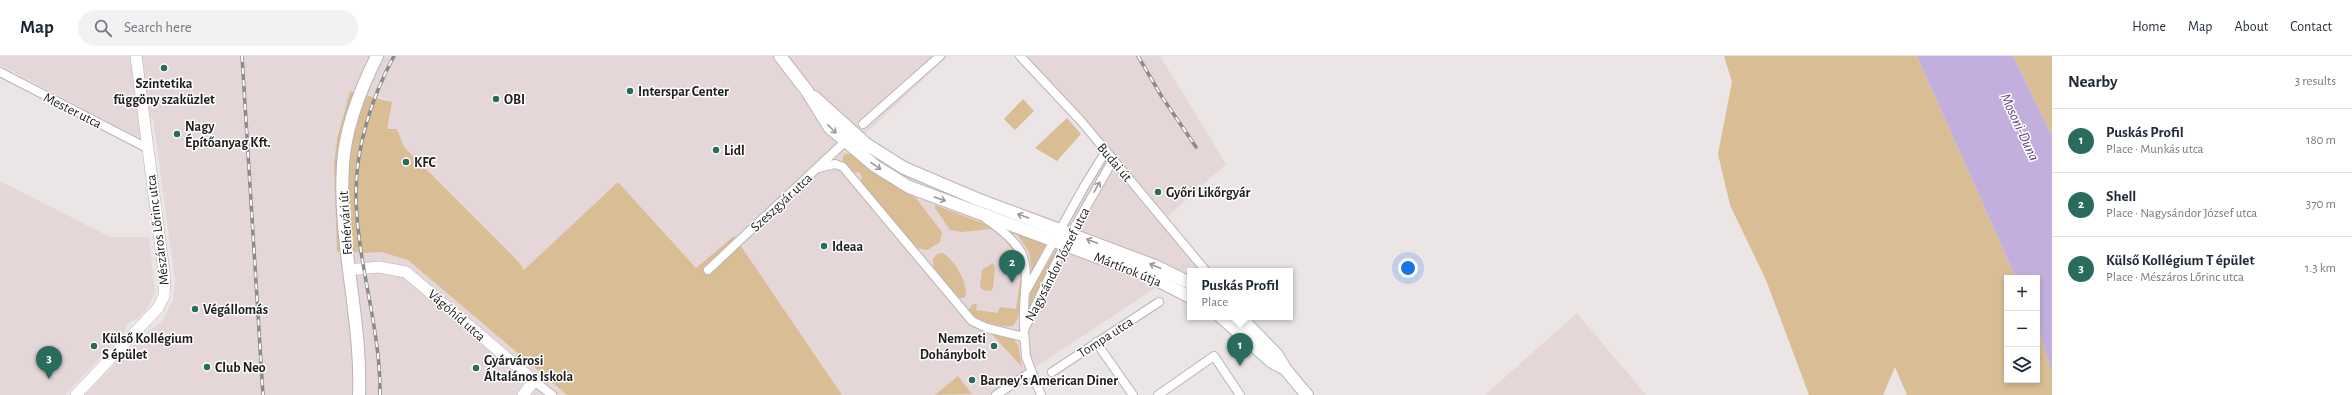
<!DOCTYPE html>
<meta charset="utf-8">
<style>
body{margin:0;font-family:"Alegreya Sans",sans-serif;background:#f2f2f3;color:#1f2937}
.controls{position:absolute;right:12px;bottom:12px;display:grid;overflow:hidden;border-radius:0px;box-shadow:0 2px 6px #0003}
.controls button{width:36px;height:36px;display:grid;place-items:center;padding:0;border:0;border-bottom:1px solid #e0e1e3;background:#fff;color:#1f2937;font:20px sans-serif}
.you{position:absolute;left:1408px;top:212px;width:14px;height:14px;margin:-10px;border:3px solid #fff;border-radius:50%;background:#1a73e8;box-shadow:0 0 0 6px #1a73e833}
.badge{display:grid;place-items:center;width:26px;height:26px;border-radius:50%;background:#296b5c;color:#fff;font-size:13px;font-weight:700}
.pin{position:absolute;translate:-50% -33px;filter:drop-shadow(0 1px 2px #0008)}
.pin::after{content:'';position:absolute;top:21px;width:14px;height:12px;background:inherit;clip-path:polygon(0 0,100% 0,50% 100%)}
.popup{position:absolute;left:1187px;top:212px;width:106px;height:52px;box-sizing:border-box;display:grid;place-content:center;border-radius:0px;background:#fff;filter:drop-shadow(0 1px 3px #0005);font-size:13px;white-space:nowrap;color:#747a83}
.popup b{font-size:15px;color:#1f2937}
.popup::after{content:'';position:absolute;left:50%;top:100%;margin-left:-8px;border:8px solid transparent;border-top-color:#fff}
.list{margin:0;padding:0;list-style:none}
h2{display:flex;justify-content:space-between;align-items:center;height:52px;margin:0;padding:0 16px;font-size:17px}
h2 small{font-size:13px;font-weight:400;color:#747a83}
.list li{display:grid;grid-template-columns:26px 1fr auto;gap:12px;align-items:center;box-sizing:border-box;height:64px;padding:0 16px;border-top:1px solid #e0e1e3}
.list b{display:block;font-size:15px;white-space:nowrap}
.list p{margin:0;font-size:13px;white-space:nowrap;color:#747a83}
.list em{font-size:13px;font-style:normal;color:#747a83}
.icon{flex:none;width:22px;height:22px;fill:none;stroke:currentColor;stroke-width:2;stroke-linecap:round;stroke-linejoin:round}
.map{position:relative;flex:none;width:2052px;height:339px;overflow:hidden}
header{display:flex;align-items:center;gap:24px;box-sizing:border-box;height:56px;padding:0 20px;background:#fff;border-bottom:1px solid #e0e1e3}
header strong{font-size:19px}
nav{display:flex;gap:22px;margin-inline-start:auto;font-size:14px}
.search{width:280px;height:36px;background:#f2f2f3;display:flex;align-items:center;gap:10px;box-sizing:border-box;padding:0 14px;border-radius:22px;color:#747a83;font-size:15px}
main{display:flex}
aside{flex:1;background:#fff}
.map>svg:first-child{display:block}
.built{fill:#e5d6d7}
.green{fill:#d9bd94}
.water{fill:#c3afdd}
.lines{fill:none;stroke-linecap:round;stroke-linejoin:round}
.street-casing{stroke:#bab4b5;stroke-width:10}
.secondary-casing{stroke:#bab4b5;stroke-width:12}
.primary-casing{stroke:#bab4b5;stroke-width:14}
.street{stroke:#fff;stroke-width:8}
.secondary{stroke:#fff;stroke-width:11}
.primary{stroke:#fff;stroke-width:12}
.rail-casing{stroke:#8e8a8b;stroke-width:3.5}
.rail{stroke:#fff;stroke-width:2;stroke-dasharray:6;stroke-linecap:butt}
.oneway{stroke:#9a999a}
.poi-dot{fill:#296b5c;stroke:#fff;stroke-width:1.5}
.labels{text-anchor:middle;stroke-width:3;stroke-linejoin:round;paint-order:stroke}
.poi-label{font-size:14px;font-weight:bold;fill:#1f1d1e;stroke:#fff;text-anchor:start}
.street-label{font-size:14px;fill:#1f1d1e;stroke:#fff}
.water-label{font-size:15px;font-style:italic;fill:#5f437d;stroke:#fff}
</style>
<header>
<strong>Map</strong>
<div class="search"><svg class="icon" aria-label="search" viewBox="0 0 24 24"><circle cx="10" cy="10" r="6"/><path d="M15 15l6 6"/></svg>Search here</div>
<nav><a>Home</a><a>Map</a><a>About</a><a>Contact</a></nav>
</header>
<main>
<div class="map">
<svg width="2052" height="339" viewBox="0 0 2052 339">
<rect width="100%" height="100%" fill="#ebe5e6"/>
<path class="built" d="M0 0H948L864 79 901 103 936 122 1062 166 1106 91 1025 0H1160L1226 108 1166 162 1201 202 993 339H842L734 181 696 212 618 126 525 215 518 205 404 91 397 73H387L388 43 350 35 337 83 334 107 366 197 381 196 408 204 567 339H85L142 281 162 265 173 244 175 224 153 62 138 64 141 83 0 9Z
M0 125 110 181H149L155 237 146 255 136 264 131 265 126 270V274L65 339H0Z
M1577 257 1646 339H1485Z"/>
<path class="green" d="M1724 0H1917L2016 222H2007V324H2037V268L2052 316V339H1907L1895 311 1883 339H1809L1766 224 1730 149 1718 98 1732 26Z
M2013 0H2052V80Z
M350 35 392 46 387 73H397L404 91 518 205 524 214 618 126 696 212 734 180 842 339H567L408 204 381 196 366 197 337 195 334 107 337 83Z
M1023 43 1034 55 1015 74 1004 63Z
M1067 62 1081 78 1057 105 1035 92Z
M844 98H851L873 115 915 141 942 176 940 186 927 194 916 192 860 126 862 121 859 116 852 117 842 107Z
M935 149 993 171 1017 189 1024 217 1018 262 1013 270C999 272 982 266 970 258L969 253 973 248H977L976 254 997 257 1000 251 1016 253 1022 213 1020 204 1003 181 991 173 961 176 950 174 935 152Z
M1015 175 1048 187 1032 216 1029 196Z
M1056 193 1058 197 1036 237 1026 260 1030 237Z
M942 197C953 200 972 233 964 242H959L934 214 933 203 937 198Z
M993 207 995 212 993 232 991 235 983 234 980 231 982 214Z
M990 276 1014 284 1018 289 1022 311Z
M958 320 972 338 935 339Z"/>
<path class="water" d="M1917 0H2013L2052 80V316L2037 268V222H2016Z"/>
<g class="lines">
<g class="street-casing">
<path id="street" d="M1020 0 1081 65 1206 215
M0 16 147 92
M863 68 940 0
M818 112 835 108 843 111 972 265 987 272 1024 281
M986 163C1042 201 1022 213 1024 270
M708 214 849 82
M1026 235 1085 129 1106 95
M1096 286 1133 339
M1052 316 1159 246
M534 325 552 339
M996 339 1031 316
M1041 339 1026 301 1024 274 1065 188 1113 104
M1158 339 1214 300 1240 339"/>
</g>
<g class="secondary-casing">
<path id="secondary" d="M349 214 379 211 406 216 534 325 523 339
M76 339 158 252 164 240 165 224 136 0"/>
</g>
<g class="primary-casing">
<path id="primary" d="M780 0 807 35 830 72 875 110 909 131 1149 220 1190 241
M814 41 866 88 904 112 977 143 1155 210 1190 227
M1221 261 1272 306 1285 313
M1240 261 1277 299 1286 314 1307 339
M359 339C362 262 338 186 343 109 345 71 360 34 377 0"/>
</g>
<use href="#street" class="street"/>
<use href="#secondary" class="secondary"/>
<use href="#primary" class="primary"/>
<g class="rail-casing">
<path id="rail" d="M242 0 263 339
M1138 0 1162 41 1196 91
M380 339C381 271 356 205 356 137 356 90 372 41 394 0"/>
</g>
<use href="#rail" class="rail"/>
</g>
<defs><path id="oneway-shaft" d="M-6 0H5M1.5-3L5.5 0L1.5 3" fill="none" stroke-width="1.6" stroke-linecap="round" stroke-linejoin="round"/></defs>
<g class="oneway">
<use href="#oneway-shaft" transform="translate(832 73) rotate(45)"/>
<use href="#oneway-shaft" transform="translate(876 110) rotate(35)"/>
<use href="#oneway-shaft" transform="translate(1097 131) rotate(-60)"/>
<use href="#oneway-shaft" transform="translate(940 143) rotate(19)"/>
<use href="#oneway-shaft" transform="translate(1023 160) rotate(-160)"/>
<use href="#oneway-shaft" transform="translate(1092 185) rotate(-159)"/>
<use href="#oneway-shaft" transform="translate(1155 210) rotate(-157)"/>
</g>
<g class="poi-dot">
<circle cx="164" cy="12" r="4"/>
<circle cx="630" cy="35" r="4"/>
<circle cx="496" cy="43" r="4"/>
<circle cx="177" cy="78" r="4"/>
<circle cx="716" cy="94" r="4"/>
<circle cx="406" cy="106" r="4"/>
<circle cx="1158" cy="136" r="4"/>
<circle cx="824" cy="190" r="4"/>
<circle cx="195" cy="253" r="4"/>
<circle cx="94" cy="290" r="4"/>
<circle cx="994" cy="290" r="4"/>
<circle cx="207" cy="311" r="4"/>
<circle cx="476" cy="312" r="4"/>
<circle cx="972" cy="324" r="4"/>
</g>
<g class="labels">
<g class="poi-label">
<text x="164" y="32" text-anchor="middle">Szintetika<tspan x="164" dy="16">függöny szaküzlet</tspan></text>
<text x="638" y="40">Interspar Center</text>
<text x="504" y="48">OBI</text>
<text x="185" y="75">Nagy<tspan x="185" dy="16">Építőanyag Kft.</tspan></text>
<text x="724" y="99">Lidl</text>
<text x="414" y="111">KFC</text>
<text x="1166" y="141">Győri Likőrgyár</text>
<text x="832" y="195">Ideaa</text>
<text x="203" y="258">Végállomás</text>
<text x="102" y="287">Külső Kollégium<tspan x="102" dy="16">S épület</tspan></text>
<text x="986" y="287" text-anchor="end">Nemzeti<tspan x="986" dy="16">Dohánybolt</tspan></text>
<text x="484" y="309">Gyárvárosi<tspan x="484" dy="16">Általános Iskola</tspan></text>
<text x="215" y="316">Club Neo</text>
<text x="980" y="329">Barney's American Diner</text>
</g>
<g class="street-label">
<text transform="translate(73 54) rotate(27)" y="5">Mester utca</text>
<text transform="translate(1115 106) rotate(50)" y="5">Budai út</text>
<text transform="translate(781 146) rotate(-43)" y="5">Szeszgyár utca</text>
<text transform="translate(345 167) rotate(-94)" y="5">Fehérvári út</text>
<text transform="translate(157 174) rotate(-97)" y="5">Mészáros Lőrinc utca</text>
<text transform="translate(1057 208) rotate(-63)" y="5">Nagysándor József utca</text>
<text transform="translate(1128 213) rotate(22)" y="5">Mártírok útja</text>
<text transform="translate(457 259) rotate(41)" y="5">Vágóhíd utca</text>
<text transform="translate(1105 281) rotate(-33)" y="5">Tompa utca</text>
</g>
<g class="water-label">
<text transform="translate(2020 71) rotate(65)" y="5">Mosoni-Duna</text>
</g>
</g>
</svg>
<div class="controls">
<button>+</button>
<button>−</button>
<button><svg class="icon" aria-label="layers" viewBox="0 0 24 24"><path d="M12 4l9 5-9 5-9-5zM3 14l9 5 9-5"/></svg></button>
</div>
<div class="you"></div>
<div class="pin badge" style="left:1240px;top:310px">1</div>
<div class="popup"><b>Puskás Profil</b>Place</div>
<div class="pin badge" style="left:1012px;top:227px">2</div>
<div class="pin badge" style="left:49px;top:323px">3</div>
</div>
<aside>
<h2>Nearby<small>3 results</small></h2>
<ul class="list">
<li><span class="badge">1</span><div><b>Puskás Profil</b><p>Place · Munkás utca</p></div><em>180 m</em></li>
<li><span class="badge">2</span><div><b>Shell</b><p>Place · Nagysándor József utca</p></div><em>370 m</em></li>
<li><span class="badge">3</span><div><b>Külső Kollégium T épület</b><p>Place · Mészáros Lőrinc utca</p></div><em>1.3 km</em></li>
</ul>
</aside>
</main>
